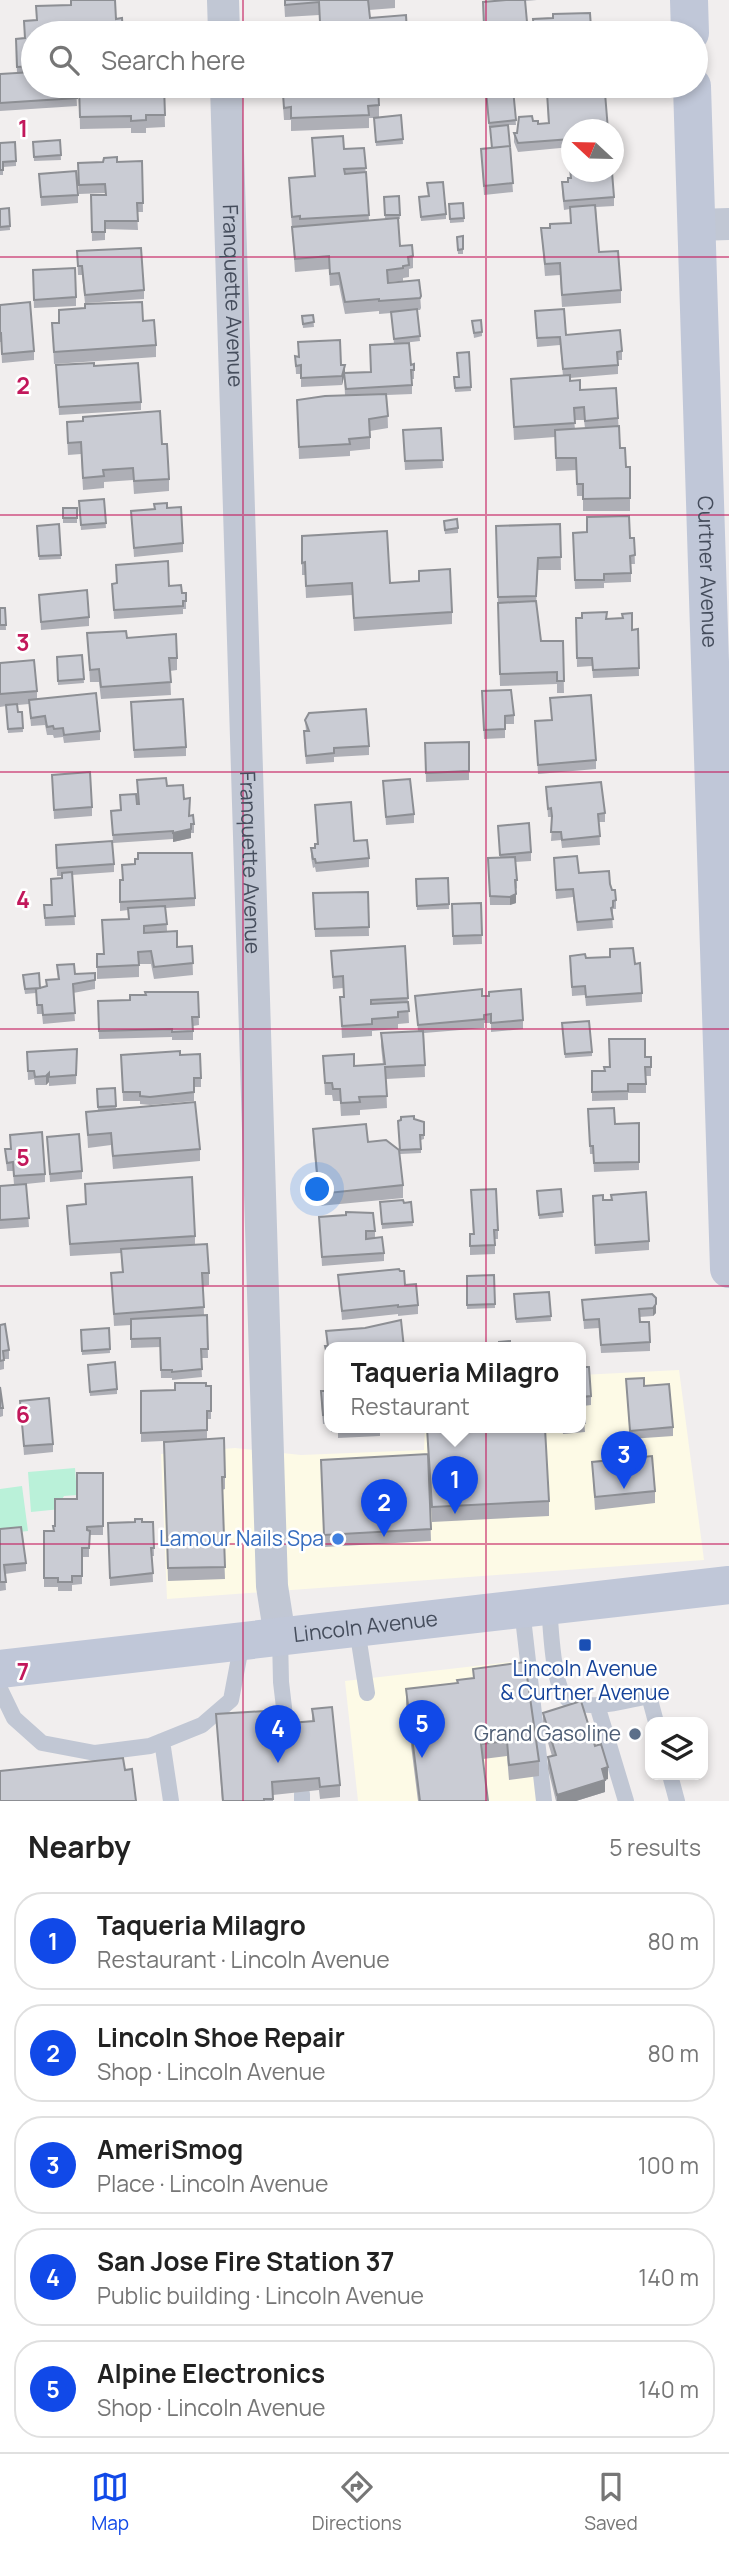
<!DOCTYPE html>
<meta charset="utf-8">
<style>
body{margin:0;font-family:Manrope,sans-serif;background:#f6f6f6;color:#222}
.controls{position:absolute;right:21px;bottom:21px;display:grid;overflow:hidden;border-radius:14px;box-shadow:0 4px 10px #0003}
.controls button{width:63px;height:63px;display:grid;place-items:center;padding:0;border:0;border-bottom:2px solid #e0e0e0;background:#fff;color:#222;font:35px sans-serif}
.compass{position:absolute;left:561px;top:119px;width:63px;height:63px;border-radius:50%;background:#fff;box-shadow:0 4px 10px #0003;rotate:292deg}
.you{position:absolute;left:318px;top:1190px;width:24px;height:24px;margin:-18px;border:5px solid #fff;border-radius:50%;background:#1a73e8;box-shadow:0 0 0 10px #1a73e833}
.badge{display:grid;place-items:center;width:46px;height:46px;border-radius:50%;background:#1149e8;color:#fff;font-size:23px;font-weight:700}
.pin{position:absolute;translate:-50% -58px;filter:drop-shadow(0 2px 4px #0008)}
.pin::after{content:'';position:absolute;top:37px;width:24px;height:21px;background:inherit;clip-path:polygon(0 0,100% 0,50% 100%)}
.popup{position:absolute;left:324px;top:1342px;width:262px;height:91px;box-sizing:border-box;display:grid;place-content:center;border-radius:14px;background:#fff;filter:drop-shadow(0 2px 5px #0005);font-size:23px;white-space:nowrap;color:#767676}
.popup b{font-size:26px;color:#222}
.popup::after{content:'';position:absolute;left:50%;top:100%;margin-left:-14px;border:14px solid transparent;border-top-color:#fff}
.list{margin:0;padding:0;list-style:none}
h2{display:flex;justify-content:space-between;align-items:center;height:91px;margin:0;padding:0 28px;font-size:30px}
h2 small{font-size:23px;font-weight:400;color:#767676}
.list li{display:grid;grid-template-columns:46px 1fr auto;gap:21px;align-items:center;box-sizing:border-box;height:98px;margin:0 14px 14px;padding:0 14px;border:2px solid #e0e0e0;border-radius:28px}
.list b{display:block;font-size:26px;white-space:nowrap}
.list p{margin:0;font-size:23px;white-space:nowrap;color:#767676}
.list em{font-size:23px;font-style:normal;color:#767676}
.icon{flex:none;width:38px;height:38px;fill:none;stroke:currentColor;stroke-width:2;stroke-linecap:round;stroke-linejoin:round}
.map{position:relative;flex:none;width:729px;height:1801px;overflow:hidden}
.search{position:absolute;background:#fff;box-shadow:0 4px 10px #0003;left:21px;right:21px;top:21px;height:77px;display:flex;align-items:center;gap:18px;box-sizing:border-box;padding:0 24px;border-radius:38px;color:#767676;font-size:26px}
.sheet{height:651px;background:#fff}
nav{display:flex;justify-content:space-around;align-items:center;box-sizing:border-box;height:98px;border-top:2px solid #e0e0e0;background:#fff;font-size:19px;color:#767676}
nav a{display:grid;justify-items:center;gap:4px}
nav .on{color:#1149e8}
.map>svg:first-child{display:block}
.commercial{fill:#fdfae6}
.green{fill:#baf1d9}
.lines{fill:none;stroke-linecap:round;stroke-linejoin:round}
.service{stroke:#c1c7d4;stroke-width:16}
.minor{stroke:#c1c7d4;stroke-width:32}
.secondary{stroke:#c0c7d8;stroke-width:38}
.wall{fill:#aeafb6;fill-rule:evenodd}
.shaded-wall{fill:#8d8f94}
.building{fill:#caccd4;stroke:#8d8f94;stroke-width:2}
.grid{fill:none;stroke:#c2185b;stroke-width:2;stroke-opacity:0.55}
.shop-dot{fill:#3f7fe0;stroke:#fff;stroke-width:2.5}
.transit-dot{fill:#1a4fb4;stroke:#fff;stroke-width:2.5}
.service-dot{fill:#5c6f8a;stroke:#fff;stroke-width:2.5}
.labels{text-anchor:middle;stroke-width:5;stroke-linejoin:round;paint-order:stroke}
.street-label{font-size:21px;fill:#454d5c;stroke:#fff}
.shop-label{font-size:21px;fill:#366cbe;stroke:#fff;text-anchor:end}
.transit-label{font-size:21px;fill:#164399;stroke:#fff}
.service-label{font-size:21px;fill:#4e5e75;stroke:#fff;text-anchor:end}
.grid-label{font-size:23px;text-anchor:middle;font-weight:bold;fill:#c2185b;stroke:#fff;stroke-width:5;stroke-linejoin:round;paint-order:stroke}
</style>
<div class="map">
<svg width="729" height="1801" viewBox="0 0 729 1801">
<rect width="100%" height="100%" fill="#f1eeee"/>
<path class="commercial" d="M679 1370 704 1560 167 1599 161 1454 235 1448 301 1455 424 1450 425 1428H581V1375Z
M535 1659 550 1801H358L345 1681Z"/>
<path class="green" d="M75 1468 77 1495 64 1496 60 1502 61 1509 31 1512 28 1472Z
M22 1486 28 1531 0 1534V1489Z"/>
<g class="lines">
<path class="service" d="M549 1606C551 1625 552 1691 569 1700 592 1712 625 1700 649 1696L656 1722
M522 1609 544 1801
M357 1629 367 1693
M280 1637 281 1682 287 1733
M0 1689 14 1718 42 1743 95 1753 150 1746 202 1725 231 1700 242 1642
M597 1705 626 1801
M162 1741 171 1801
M670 1775 677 1801
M302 1794V1801"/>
<g class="minor">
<path d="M223 0 224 33"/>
<path id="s1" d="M226 86 272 1586 280 1637"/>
<path d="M697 225 729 224"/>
</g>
<g class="secondary">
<path d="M689 0 690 33"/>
<path id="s2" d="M692 86 729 1269"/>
<path id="s3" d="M0 1669 729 1585"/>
</g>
</g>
<path class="wall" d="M115 0 33 33V86H76L77 106 0 111V74L17 73 16 39 25 38 24 21 36 20 71 5Z
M284 0H395V8L369 10 370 18 407 33H286V25L319 22V15L285 17Z
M506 0H537L525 1 527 31 484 33 483 2Z
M164 86 165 127 146 128V133H131V128L80 129 79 87Z
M289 86 379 105V117L401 115 403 144 376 146 374 122 378 118H369V128L291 131V120H284L283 106V94L289 93Z
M513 89 516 125H508L513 192 484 195 481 149 491 148 501 126 489 127 486 96Z
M547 93 573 96 571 147 518 152 514 142V133H517L533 121 538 124 548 123Z
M312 138 344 149 364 148 369 220 385 219 384 197 399 196 400 219H398L400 246 413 256V268L409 269V277L403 278V281L388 282V283L419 280 421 308 420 310H417L420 341 395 344 411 365 414 364V379H412V394L387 395 388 428 370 431V449L350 451V456L299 459 297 400 345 395 344 376 342 385 301 387V374H296L295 356 341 365 345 373 371 372 370 345 394 344 391 313 379 314V311L345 314 339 285 330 286 329 269 295 272 292 229 289 178 314 176Z
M60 140 61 160 34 161 33 142Z
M0 143 16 161V166L3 167V175H0Z
M569 155 614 197V206L596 207 599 252 621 290V303L562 307 560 275 545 276 541 228H550L570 223V209L564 210 562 191V182H568L570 178Z
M142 161 143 212H137L138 230 105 229V240L92 241 91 195H106L105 193 79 194 78 163Z
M39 174 78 195V203L41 206Z
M427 183 446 214V219L421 221 419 202 428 197Z
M463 203 464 222 450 223 449 204Z
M9 208 10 230 0 231V209Z
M463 236V254H458L457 237Z
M77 251 144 290V299L85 303 82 275H78Z
M33 279 76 297V306L34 308Z
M0 305 34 351V360L2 363 1 342H0Z
M59 310 143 321 156 345V357L54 364 52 323H59Z
M535 311 566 335 622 351V360H618V374L570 378V381L580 390 618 418 620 448 626 467H630V511H583V496H577L576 470 556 471 555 437 514 440 511 379 563 376 560 345 537 347ZM574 420H584L585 428 575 429Z
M313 315 314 327 303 328 302 316Z
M472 321 482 332V336L474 338Z
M469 352 471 391 455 392 454 377H459Z
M56 365 94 366 141 402V410L59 415Z
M83 417 162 444 169 479V491L134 494 133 480 104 482V488L83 490 81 454 68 455 67 435V422L83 421Z
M441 428 443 468 405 470 403 430Z
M104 499 106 528 81 530 79 501Z
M154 504 167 508 183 543V552L134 557 131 511 154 509Z
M63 508H77V523H63Z
M444 521 458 528V533L445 534Z
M59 524 61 559 39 560 37 526Z
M560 524 561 570H538L536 604 541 641H563L564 693H557V684L500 686 496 526Z
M573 533 634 538 635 564H631V582L604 583V588L575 589Z
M302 536 390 583 419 581V571L452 612V624L354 631 352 595 306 598 305 575H302Z
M116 565 169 586 182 593H186V609H183V614L114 619 112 584 117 583Z
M39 595 89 617V626L41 630Z
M0 608H5L6 630H0Z
M576 618 606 619 632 630 638 629 639 676 593 678 592 666 577 667Z
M87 633 127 638 177 658V670L170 671 171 695 101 699 99 682H90Z
M82 655 84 683 58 685 57 657Z
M0 663 37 691V699L100 731V740L64 743 63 737 54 738 53 735H47L45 725 31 726 29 704 18 705V712H22L23 732 8 733 6 706 0 707Z
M482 691 514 715V724H505V738L484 739Z
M550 698 596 760V769L538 774 535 721 552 720Z
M131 702 186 747V756L134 758Z
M305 720 369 746V755L334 757V762L306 764 304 740V731H306Z
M469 742V780L426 782 425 743Z
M52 775 92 807V816L54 819Z
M137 780 167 786 184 799 190 816 194 824V833H191V838L173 842V839L113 843 111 811 121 810 120 795 138 804Z
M383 781 414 814V823L386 825Z
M546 787 605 813V822H599L600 845 562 848 561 840 551 841 552 824 551 817H548Z
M315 805 354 841 369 858V867L316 872 315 867 313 868 311 857V848H315L317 844Z
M498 826 531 852V861L515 862 517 880V888L516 889V903L510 905H490L488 867 500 857Z
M56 845 114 864V872L72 875 75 925 45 926 44 905H52L62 878V876H57Z
M554 858 579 873 610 884 616 900V909H613V916H612L613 928 577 931 573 897 556 899Z
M448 878 449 909 417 910 416 879Z
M120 880 195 898V906L166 908 167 931 177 947 192 946 193 975 154 979 151 964H139V977L97 979V954H104L102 920 128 919V910L120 911Z
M368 892 369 936 315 937 313 893Z
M481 903 482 944 453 945 452 904Z
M405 946 409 1023 398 1024V1029L372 1031V1036L342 1038 340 997H343V988L333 989 331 951Z
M570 956 586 958 642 993V1002L586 1006 585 995 572 996Z
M57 965 75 974 95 973V989L73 993 75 1021 43 1024 42 1014H37L36 993 25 994 23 979 40 988 47 986 58 980Z
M198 992 199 1025 193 1026V1040H172V1037L99 1039 98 1001 130 1000Z
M415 996H482L523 1020V1029L491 1032V1023H484V1028L424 1033 425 1077 386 1079 387 1108 360 1110V1115L341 1116 340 1101H333L332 1095H325L323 1056 354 1066 383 1065 381 1046V1033L418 1031Z
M562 1023 592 1052V1056L565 1058Z
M77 1049 76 1084 49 1086V1082L46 1085H35L34 1079 28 1080 27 1052Z
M121 1055H180L201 1078V1087H194V1101L150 1105 140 1104V1101H123Z
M645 1057H651V1076H646V1093H628V1100L592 1101V1071H605L610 1067Z
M115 1088 116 1109 200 1149V1161L113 1169 111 1145 88 1148 86 1112 98 1111 97 1089Z
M588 1109 615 1124 639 1123V1170L594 1172 593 1154H590Z
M414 1119 424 1122V1139L421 1140V1153L400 1154 398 1121Z
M313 1129 368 1142 403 1185V1198L319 1206 313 1142Z
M47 1137 82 1171V1179L50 1182Z
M5 1149 45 1174V1182L26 1184 29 1227 0 1229V1186L14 1185 13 1171H7Z
M85 1184 195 1236V1244L209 1273V1285L203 1286 204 1315H207L208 1358H201L202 1377 172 1380V1378H161L160 1347 131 1348V1325L114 1326 111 1273 122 1272 121 1253 70 1256 67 1206 86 1204Z
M561 1189 563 1217 539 1219 537 1191Z
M471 1190 498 1230V1239H495V1254L470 1255V1234H473Z
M603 1200 649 1241V1250L595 1254 593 1205Z
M380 1202 404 1203 411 1202 413 1226 382 1229Z
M319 1217 375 1231V1238L384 1253V1261L322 1266Z
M338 1275 405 1285 418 1305V1314L398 1316V1314L342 1320Z
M494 1275 495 1308 467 1309V1276Z
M549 1292 551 1321 516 1323 514 1294Z
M652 1294 656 1313 653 1316 639 1317 640 1322 650 1342V1351L601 1353 599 1328 584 1329 582 1300Z
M0 1325 9 1350V1359H4V1369L0 1370Z
M109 1328 110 1353 82 1355 81 1330Z
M326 1331 329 1348V1373L325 1355V1346H327Z
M581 1367 591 1396V1405L583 1406 585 1432 563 1434 562 1428H581Z
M88 1369 117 1389V1394L90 1396Z
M626 1379 644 1386 673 1427V1436L630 1439Z
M206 1386H211V1419H207V1439L141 1442V1391L175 1390Z
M0 1387 3 1408V1416L0 1417Z
M329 1391V1423L323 1424 321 1400Z
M20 1401 53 1444V1452L24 1455Z
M331 1428H387V1431H380V1436L338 1438V1432H331Z
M427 1428 549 1501V1516L432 1522 429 1476 431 1541 324 1547 321 1460 428 1454Z
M164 1442 225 1477V1489L222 1490 225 1579 168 1581Z
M592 1462 655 1491V1503L595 1510Z
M103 1473V1535H89V1557H82V1584L72 1585V1591H58V1587H44V1531H54L55 1526 77 1499Z
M153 1522 154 1556H152L153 1582 110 1586 108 1523Z
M0 1529 26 1563V1571L5 1574 6 1590 0 1591Z
M473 1669 539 1761V1776L509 1780 507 1756 483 1759 488 1801H418L406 1705V1689L457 1683 473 1678Z
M312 1709 340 1785V1797L320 1799 319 1790 273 1795V1801H222L216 1714 266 1725 312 1721Z
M543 1713 595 1746 608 1779 605 1780V1792L576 1801H556L548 1769V1757L552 1756 543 1726Z"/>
<path class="shaded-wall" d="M345 365V373L342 385V376Z
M191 829V838L173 842V833Z
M516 894V903L510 905V897Z
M49 1073V1082L46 1085V1076Z
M656 1304V1313L653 1316V1308Z
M608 1767V1779L605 1780V1792L576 1801H557V1795L602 1769Z"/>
<path class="building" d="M71 0H115L116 19 122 18 123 33H33V66L17 67 16 39 25 38 24 21 37 20 36 6 71 5Z
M285 0H368L370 18 406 15 407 33H287L286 25 320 22 319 2 285 5Z
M506 0H525L527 22 484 26 483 2Z
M590 13 591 28H598L601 33H534L533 19 553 18V14Z
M33 72V86H76L77 98 0 103V74Z
M110 86H164L165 115H146V120L131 121V116L80 117 79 87Z
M289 86H378L379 105 368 106 369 115 291 118V107L284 108 283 94 290 93Z
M513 89 516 120 489 123 486 91Z
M573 91V96L605 93 608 130H571V139L518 143 514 133H517L519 117 532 116 533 121H538V124L549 123 547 93Z
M401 115 403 139 376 142 374 118Z
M508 125 510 146 492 148 490 127Z
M343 136 344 149 364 148 366 168 344 169 345 174 366 172 369 215 300 219V216L292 217 289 178 315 176 312 138Z
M60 140 61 155 34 157 33 142Z
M15 142 16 161 3 162V170H0V143Z
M510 146 513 183 484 186 481 149Z
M571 154V172H612L614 197 564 201 562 182H568V178H571L569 155Z
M117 157V162L142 161 143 203H137L138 221H105V232H92L91 195H106L105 184 79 185 78 163 103 162 104 158Z
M76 171 78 195 41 197 39 174Z
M443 182 446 214 421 217 419 197 429 196 427 183Z
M399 196 400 215H385L384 197Z
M463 203 464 218 450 219 449 204Z
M595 205 599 252 618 251 621 290 562 295 560 263 545 264 541 228H550V224L571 223 570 207Z
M9 208 10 226 0 227V209Z
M398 218 400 246 412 245 413 256 408 257 409 265 403 266V268L387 270 388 283 419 280 421 296 420 298 379 301V299L345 302 339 273 330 274 329 256 295 259 292 227Z
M463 236V249L458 250 457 237Z
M141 248 144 290 85 295 82 266H78L77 251Z
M75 268 76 297 34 300 33 270Z
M30 302 34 351 2 354 1 333H0V305Z
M142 302 143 321 154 320 156 345 54 352 52 323H59V310L85 308V304Z
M417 309 420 336 394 339 391 312Z
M564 309 566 335 620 330 622 351 617 352 618 365 563 369 560 337 537 338 535 311Z
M313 315 314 322 303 324 302 316Z
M481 320 482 332 474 333 472 321Z
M340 340 341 365H345L342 376 301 378V365L296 366 295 356 299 357 298 342Z
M409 343 411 365 414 364V370H411L412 385 346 389 344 373 371 372 370 345Z
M469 352 471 387 455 388 454 377H459L457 353Z
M94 363V366L138 363 141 402 59 407 56 365Z
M570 375V381L580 380V390L616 388 618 418 585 421 584 407 574 408 575 423 514 427 511 379Z
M386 394 388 416 369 419 370 437 349 439 350 444 299 447 297 400 325 396Z
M160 411 162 444H167L169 479 134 481 133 468 103 470 104 476 83 478 81 442 68 443 67 422 83 421V417Z
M619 426 620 448H625L626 467H630V498L583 499V484H577L576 458H556L555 430Z
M441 428 443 460 405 461 403 430Z
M104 499 106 523 81 525 79 501Z
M167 503V508L181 507 183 543 134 548 131 511 155 509 154 504Z
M63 508H77V518H63Z
M629 516 630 538H634L635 555 630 556 631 573 604 574V580H575L573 533 587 532V517Z
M457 519 458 528 445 530 444 521Z
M59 524 61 555 39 556 37 526Z
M560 524 561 557 538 558 536 596 498 597 496 526Z
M387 531 390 583 419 581V571L450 569 452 612 354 618 352 583 306 586 305 562 302 563V536Z
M168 561 169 586 181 585 182 593H186V601H183V606L114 610 112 584 117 583 116 565Z
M87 590 89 617 41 622 39 595Z
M536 601 541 641H563L564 681H557V672L500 674 498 603Z
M0 608H5L6 625H0Z
M607 612 606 619 623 618 622 614 632 613V630L638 629 639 668 593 670 592 658H577L576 618H582V613Z
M126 631 127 638 176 634 177 658H169L171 682 101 687 99 669 90 670 87 633Z
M82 655 84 679 58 681 57 657Z
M34 660 37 691 0 694V663Z
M511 690 514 715 505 716V729L484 730 482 691Z
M96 693 100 731 64 735 63 728 54 729 53 726 47 727 45 716 31 718 29 700Z
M591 695 596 760 538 765 535 721 552 720 550 698Z
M183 699 186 747 134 750 131 702Z
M17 704 18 712H22L23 728 8 729 6 705Z
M366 709 369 746 334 748V753L306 756 304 731H309L305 720 309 713Z
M469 742V771L426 773 425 743Z
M90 772 92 807 54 810 52 775Z
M166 778 167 786 183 785 184 799 190 798 189 816 193 815 194 824H191V829L173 833V831L113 835 111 811 121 810 120 795 136 794 137 804H139L137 780Z
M410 779 414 814 386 817 383 781Z
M601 782 605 813 598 814 600 836 562 840 561 832H551L552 816 551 808 548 809 546 787Z
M351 802 354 841 367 840 369 858 316 863 315 859H313L311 848H315V844H318L315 805Z
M529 823 531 852 500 855 498 826Z
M112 841 114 864 57 868 56 845Z
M138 853H192L195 898 120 902V880H123L122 865 135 864V859H138Z
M577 856 579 873 609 871 610 884 612 890H615L616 900 613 901V907L611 908 613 919 577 922 573 889 556 890 554 858Z
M515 857 517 880H515L516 894 510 897 490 896 488 858Z
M72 872 75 916 45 918 44 905H52L51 879 62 878V873Z
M448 878 449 904 417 906 416 879Z
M368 892 369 927 315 929 313 893Z
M481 903 482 935 453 936 452 904Z
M165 906 167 924 144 926V933L177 931V947L192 946 193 963 154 967 151 951 138 952 139 965 97 967V954H104L102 920 129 919 128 908Z
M405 946 408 998 371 1000V1004L408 1002 409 1011 398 1012V1017L372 1019V1024L342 1026 340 997H344L343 976 333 977 331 951Z
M633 948 635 964 640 963 642 993 586 997 585 986 572 987 570 956 585 954 586 958 610 957V949Z
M74 964 75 974 95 973V980L73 984 75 1013 43 1015 42 1005H37L36 989 47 986 46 980 59 979 57 965Z
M39 973 40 988 25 989 23 975Z
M482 989V996H489V992L521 989 523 1020 491 1023V1014L484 1015V1019L418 1025 415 996Z
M145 992H198L199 1017H192L193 1031 172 1032V1029L99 1031 98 1001 130 1000V995H146Z
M589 1021 592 1052 565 1054 562 1023Z
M423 1031 425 1065 385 1067 387 1096 359 1097 360 1102 341 1103 340 1089H333L332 1083H325L323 1056 354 1054V1066L385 1064 381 1033Z
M609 1039H645V1057H651V1067H645L646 1084H628V1091L592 1092V1071H605L604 1067H610Z
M77 1049 76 1075 49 1077V1073L46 1076 35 1077 34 1071H28L27 1052Z
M180 1051V1055L200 1054 201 1078H194V1092L150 1097 140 1096V1092H123L121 1055Z
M115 1088 116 1106 98 1107 97 1089Z
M195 1102 200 1149 113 1156 111 1133 88 1135 86 1112Z
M614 1108 615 1124 639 1123V1162L594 1163 593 1146H590L588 1109Z
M414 1116V1119L424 1122V1135H420L421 1149 400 1150 398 1121 401 1120V1117Z
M366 1124 368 1142 386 1140 399 1150 403 1185 319 1194 313 1129Z
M42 1132 45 1174 14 1176 13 1162 7 1163 5 1149H11L10 1135Z
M79 1134 82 1171 50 1174 47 1137Z
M192 1177 195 1236 70 1244 67 1206 86 1204 85 1184Z
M26 1184 29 1218 0 1220V1186Z
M496 1189 498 1230H494L495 1245 470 1246V1234H474L471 1190Z
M561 1189 563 1212 539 1215 537 1191Z
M646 1192 649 1241 595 1245 593 1196 603 1195V1200H612L611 1195Z
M403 1200 404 1203 411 1202 413 1222 382 1224 380 1202Z
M346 1212 373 1213 375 1231H366V1239L382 1237 384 1253 322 1257 319 1217 346 1215Z
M207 1244 209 1273H202L204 1307 114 1314 111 1273 123 1272 121 1249Z
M399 1269 400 1271H404L405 1285 416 1284 418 1305 398 1307V1305L342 1311 338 1275Z
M494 1275 495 1304 467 1305V1276Z
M549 1292 551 1316 516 1319 514 1294Z
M652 1294 656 1298V1304L653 1308 639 1309 640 1322H649L650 1342 601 1345 599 1319 584 1320 582 1300Z
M207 1315 208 1349H201L202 1369 172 1372V1370H161L160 1338 131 1339V1319Z
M401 1320 404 1348H329V1364L325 1346H328L326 1331 365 1328Z
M5 1324 9 1350 3 1351 4 1360 0 1361V1325Z
M109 1328 110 1349 82 1351 81 1330Z
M510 1341V1348H499V1342Z
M115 1362 117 1389 90 1392 88 1365Z
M581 1367H589L591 1396 582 1397 585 1423 581 1424Z
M644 1378V1386L669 1384 673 1427 630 1431 626 1379Z
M175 1383H206V1386H211V1411H207V1430L141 1433V1391L175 1390Z
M0 1387 3 1408H0Z
M321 1391H329V1415H323Z
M49 1398 53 1444 24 1446 20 1401Z
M427 1428H545L549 1501 432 1507Z
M224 1438 225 1477H222L225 1567 168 1568 164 1442Z
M428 1454 431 1529 324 1535 321 1460Z
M652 1456 655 1491 595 1497 592 1462Z
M77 1473H103V1526L87 1527V1530L90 1531 89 1548H82V1576H72V1582H58V1578H44V1531H54L53 1526H55V1499H77Z
M135 1519H142V1522H153L154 1548H151L153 1573 110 1578 108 1523 135 1522Z
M21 1527 26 1563 4 1565 6 1582H0V1529Z
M525 1662 539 1761 509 1765 507 1741 481 1744 488 1801H420L406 1689 458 1683 457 1680 474 1678 473 1669Z
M581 1701 595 1746 601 1744 608 1767 602 1769 605 1780 557 1795 548 1757 556 1755 543 1713Z
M332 1707 340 1785 320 1787 319 1778 272 1782 273 1799H264V1801H223L216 1714 265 1711 266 1725 314 1721 312 1709Z
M123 1758 125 1770 132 1769 136 1801H0V1771Z"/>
<path class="grid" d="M243 0V33M486 0V33M243 86V1801M486 86V1801M0 257H729M0 515H729M0 772H729M0 1029H729M0 1286H729M0 1544H729"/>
<circle class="shop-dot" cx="338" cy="1539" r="7"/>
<rect class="transit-dot" x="578" y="1638" width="14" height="14" rx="3.5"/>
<circle class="service-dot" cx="635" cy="1734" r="7"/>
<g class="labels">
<g class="street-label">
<text dy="7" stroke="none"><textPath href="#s1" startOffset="210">Franquette Avenue</textPath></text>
<text dy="7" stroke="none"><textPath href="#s2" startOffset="486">Curtner Avenue</textPath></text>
<text dy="7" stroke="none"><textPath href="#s1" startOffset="777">Franquette Avenue</textPath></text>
<text dy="7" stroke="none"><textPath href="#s3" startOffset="368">Lincoln Avenue</textPath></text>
</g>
<g class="shop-label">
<text x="324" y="1546">Lamour Nails Spa</text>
</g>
<g class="transit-label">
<text x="585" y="1676">Lincoln Avenue<tspan x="585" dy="24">&amp; Curtner Avenue</tspan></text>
</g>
<g class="service-label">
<text x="621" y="1741">Grand Gasoline</text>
</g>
</g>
<g class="grid-label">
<text x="23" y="137">1</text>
<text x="23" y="394">2</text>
<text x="23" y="651">3</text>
<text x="23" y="908">4</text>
<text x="23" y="1166">5</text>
<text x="23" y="1423">6</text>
<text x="23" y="1680">7</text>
</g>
</svg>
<div class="controls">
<button><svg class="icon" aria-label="layers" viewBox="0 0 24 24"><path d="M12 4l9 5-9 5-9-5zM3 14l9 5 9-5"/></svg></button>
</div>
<svg class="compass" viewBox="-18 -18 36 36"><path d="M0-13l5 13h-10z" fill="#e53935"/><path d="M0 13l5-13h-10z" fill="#767676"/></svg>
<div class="you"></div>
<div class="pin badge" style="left:455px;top:1514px">1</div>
<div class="popup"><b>Taqueria Milagro</b>Restaurant</div>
<div class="pin badge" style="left:384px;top:1537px">2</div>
<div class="pin badge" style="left:624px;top:1489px">3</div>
<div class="pin badge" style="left:278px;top:1763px">4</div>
<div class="pin badge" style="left:422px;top:1758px">5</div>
<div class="search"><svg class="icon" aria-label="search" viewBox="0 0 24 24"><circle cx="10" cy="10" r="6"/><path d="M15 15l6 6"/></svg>Search here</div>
</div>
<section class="sheet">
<h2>Nearby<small>5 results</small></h2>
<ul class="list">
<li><span class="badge">1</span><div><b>Taqueria Milagro</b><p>Restaurant · Lincoln Avenue</p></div><em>80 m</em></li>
<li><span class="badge">2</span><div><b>Lincoln Shoe Repair</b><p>Shop · Lincoln Avenue</p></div><em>80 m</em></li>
<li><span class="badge">3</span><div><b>AmeriSmog</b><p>Place · Lincoln Avenue</p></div><em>100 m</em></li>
<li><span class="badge">4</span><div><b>San Jose Fire Station 37</b><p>Public building · Lincoln Avenue</p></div><em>140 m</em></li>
<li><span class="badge">5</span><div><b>Alpine Electronics</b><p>Shop · Lincoln Avenue</p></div><em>140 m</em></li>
</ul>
</section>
<nav>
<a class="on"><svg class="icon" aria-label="map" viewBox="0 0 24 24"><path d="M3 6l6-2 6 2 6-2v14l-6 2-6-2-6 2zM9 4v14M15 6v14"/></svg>Map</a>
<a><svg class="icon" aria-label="directions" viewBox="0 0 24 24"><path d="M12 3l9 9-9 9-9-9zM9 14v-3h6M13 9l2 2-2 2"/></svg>Directions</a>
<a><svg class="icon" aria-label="saved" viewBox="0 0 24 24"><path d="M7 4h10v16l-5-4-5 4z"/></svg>Saved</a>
</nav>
